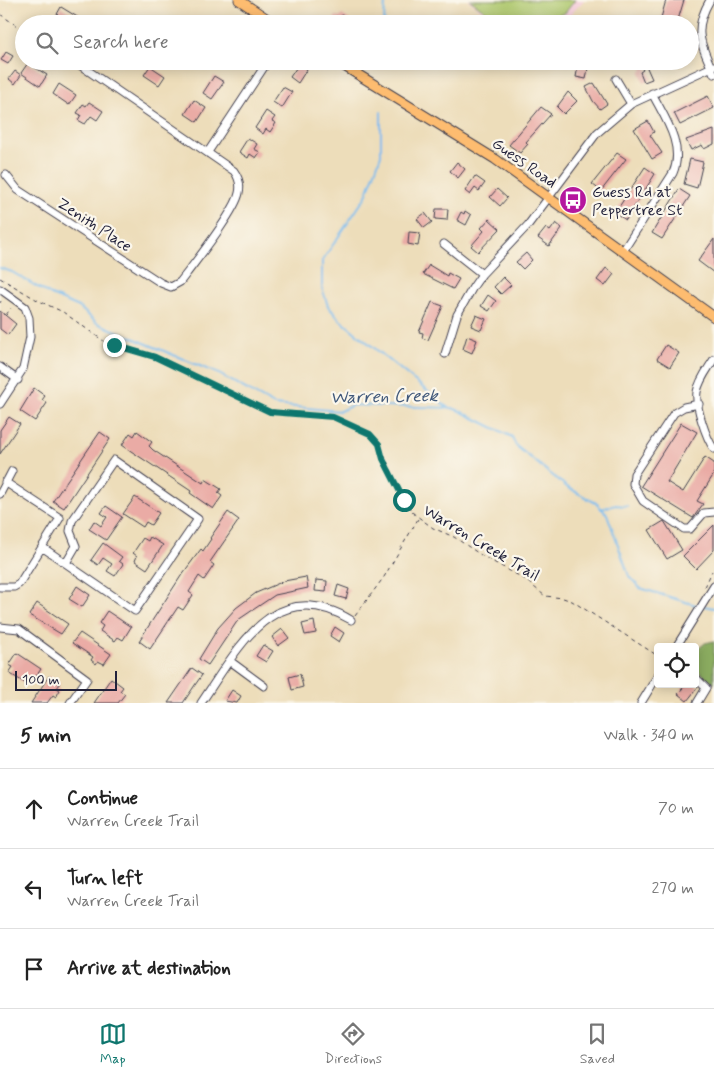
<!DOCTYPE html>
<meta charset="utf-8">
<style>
body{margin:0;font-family:Mynerve,sans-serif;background:#f6f6f6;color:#222}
.controls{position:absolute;right:15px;bottom:15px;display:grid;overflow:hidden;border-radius:5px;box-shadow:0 2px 12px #0003}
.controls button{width:45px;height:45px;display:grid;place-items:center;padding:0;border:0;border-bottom:1px solid #e0e0e0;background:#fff;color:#222;font:25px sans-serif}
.scale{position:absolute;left:15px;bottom:12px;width:102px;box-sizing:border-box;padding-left:5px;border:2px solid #22223b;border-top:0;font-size:14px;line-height:18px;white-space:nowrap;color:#22223b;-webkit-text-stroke:4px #fbf7ec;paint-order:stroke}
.stop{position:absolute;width:15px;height:15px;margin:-11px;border:4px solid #0f766e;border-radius:50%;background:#fff}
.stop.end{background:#0f766e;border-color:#fff;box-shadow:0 1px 5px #0008}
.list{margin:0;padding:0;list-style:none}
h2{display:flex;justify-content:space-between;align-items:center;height:65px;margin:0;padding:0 20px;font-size:21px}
h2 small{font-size:16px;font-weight:400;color:#767676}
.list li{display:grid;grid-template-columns:32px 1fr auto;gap:15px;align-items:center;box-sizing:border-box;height:80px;padding:0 20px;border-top:1px solid #e0e0e0}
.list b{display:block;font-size:19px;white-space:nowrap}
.list p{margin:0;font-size:16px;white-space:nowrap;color:#767676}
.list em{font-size:16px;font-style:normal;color:#767676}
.icon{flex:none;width:28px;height:28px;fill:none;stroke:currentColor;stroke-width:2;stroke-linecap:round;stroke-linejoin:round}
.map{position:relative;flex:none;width:714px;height:703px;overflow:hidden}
.search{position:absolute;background:#fff;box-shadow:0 2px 12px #0003;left:15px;right:15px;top:15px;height:55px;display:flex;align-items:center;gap:12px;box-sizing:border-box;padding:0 18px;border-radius:28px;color:#767676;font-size:19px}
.sheet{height:305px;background:#fff}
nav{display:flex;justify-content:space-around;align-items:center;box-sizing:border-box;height:70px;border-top:1px solid #e0e0e0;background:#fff;font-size:14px;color:#767676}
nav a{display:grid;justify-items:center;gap:2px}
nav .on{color:#0f766e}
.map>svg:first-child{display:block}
.built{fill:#f5cfdb}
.green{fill:#afc86e;stroke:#687554}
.forest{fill:#8bac61;stroke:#56674e}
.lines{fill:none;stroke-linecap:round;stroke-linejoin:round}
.stream{stroke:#79bcef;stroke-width:2}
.building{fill:#eaaba5}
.minor-casing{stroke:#403e4e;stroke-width:9}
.major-casing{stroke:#403e4e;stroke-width:11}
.path{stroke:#403e4e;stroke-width:1;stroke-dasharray:4 4;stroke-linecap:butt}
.minor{stroke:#fff;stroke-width:7}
.major{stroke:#fdbc6f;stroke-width:9}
.route{stroke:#0f766e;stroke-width:6}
.labels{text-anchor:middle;stroke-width:4.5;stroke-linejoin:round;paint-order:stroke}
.street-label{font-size:16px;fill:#22223b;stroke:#fbf7ec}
.poi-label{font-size:16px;fill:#22223b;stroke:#fbf7ec;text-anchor:start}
.water-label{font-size:18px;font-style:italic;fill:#40587a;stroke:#fbf7ec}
</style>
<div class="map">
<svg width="714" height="703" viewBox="0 0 714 703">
<rect width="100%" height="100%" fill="#fbf7ec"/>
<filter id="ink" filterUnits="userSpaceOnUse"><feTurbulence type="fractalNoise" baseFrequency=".02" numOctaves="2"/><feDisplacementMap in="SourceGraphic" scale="10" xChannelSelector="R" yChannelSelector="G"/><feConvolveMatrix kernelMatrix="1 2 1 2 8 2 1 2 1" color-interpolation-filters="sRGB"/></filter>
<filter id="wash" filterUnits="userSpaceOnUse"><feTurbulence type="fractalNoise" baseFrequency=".0096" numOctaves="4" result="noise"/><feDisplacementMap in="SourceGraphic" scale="20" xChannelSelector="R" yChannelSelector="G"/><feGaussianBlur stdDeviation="1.12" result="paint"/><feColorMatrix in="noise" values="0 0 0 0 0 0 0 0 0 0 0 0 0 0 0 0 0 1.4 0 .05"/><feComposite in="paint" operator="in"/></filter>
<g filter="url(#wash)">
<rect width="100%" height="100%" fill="#edddba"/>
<path class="built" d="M468 0H584L562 24H498Z"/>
<path class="green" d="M470 0H575L565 13 537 24H503Z"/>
<path class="forest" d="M714 641V684L695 668V652L705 643Z"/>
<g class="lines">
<path class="stream" d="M384 24 385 0
M385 61V63
M381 112V155L366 196 322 261V288L328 306 340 320 448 408
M0 268 12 272 51 295 79 307 97 323 219 374 274 405 340 411 353 405 452 408 460 411 512 437 516 446 567 487 596 503 607 514 629 576 640 588 699 606
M601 509 615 505 627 506
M704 606 714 608"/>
</g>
<g id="blocks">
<path class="building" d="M666 0H684L678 20 661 18Z
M61 7 79 18 75 24H68L56 16Z
M342 15 356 24H331L336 16 340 18Z
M6 52 13 56 8 64 1 60Z
M638 61H644L652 79 644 82 640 72 643 70Z
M28 63 47 75 40 86 21 73Z
M299 64 307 69 298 83 290 77Z
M150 66 165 76 159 85 144 75Z
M578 66 588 68 586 79 576 77Z
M15 71 21 75 15 84 9 79Z
M214 76 224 82 212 99 203 93Z
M594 83 607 104 600 109 593 101 586 87Z
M59 84 76 95 69 105 53 94Z
M283 87 292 92 282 108 273 102Z
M568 92 577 101 564 114 557 107Z
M708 96 714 108 680 125 674 113Z
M194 100 206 108 197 122 185 114Z
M89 102 103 111 97 120 91 116 85 124 78 120 81 115 77 113 83 104 86 106Z
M541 107 551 114 526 142 528 144 520 153 509 145Z
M266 111 275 117 272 121 276 123 270 132 266 129 263 134 255 128Z
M648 121 654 132 650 135 662 153 652 159 634 129Z
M714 130V144L704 149 702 145 691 150 686 140Z
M248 138 257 144 254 149 260 152 256 158 250 154 248 158 239 152Z
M617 153 626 159 601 191 592 184Z
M690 159 703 162 697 188 684 184Z
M457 162 465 169 458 178 450 171Z
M645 167 655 174 626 220 615 213Z
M475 176 485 183 479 191 475 188 470 195 465 191Z
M497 189 507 198 500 206 490 197Z
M679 189 690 196 662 239 652 233Z
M436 209H448L447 220 435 219Z
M465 211 471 215 466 225 457 220 461 212 464 214Z
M425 213 432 222 424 228 417 219Z
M489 219 500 229 478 252 471 246 484 231 481 228Z
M556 223 562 228 549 246 538 238 546 228 550 231Z
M409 232 420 233 418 246 408 244Z
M714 239V273L698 261Z
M526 253 532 260 523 269 516 262Z
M429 265 447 276 448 273 459 279 453 289 423 274Z
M606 268 614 274 605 286 597 280Z
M503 277 511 285 501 294 494 287Z
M488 295 496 301 489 311 481 306Z
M432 302 443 306 428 340 422 338 423 333 419 332Z
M0 311 16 324 8 335 0 329Z
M476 315 486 319 481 330 471 326Z
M467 336 477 340 472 353 463 349Z
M666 345 679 353 670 367 657 359Z
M34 388 45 396 42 400 47 403 35 421 20 411Z
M9 417 20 424 0 454V430Z
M681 423 697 432 667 482 683 492 705 457 714 463V474L697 501 703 504 693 518 641 486Z
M137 431 152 442 149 446 153 450 203 483 205 479 221 489 218 493 222 496 213 509 190 493 191 491 122 445 130 433 134 436Z
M100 432 110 439 64 508 53 501Z
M135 497 159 513 151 525 146 522 143 527 123 514Z
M106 506 122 517 106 540 89 529 94 521 101 526 107 517 101 513Z
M228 512 239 520 210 562 214 565 204 580 199 576 189 592 193 595 183 610 178 607 150 649 139 641 181 576 201 549 203 551 211 539 210 538Z
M664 521 682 550 667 559 649 530Z
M714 525V550L696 569 683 556Z
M150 537 163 545 147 569 135 561 137 556 133 553 143 538 148 541Z
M103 543 122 557 119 561 123 564 115 576 107 571 112 564 103 558 98 565 91 560Z
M306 577 308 588 275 595 238 620 208 665 199 659 218 628 236 608 256 593 284 581Z
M316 580 327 581 326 592 315 591Z
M338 585 349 589 346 599 335 596Z
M77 586 90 595 82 607 69 599Z
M37 603 68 624 61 634 29 615Z
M107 611 131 627 123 640 118 637 115 641 100 631 103 626 99 623Z
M314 621 316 633 305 635 302 624Z
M335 627 344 633 339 642 330 636Z
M282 629 289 638 278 646 272 637Z
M80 633 111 654 104 664 98 661 96 664 91 660 93 657 72 643Z
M263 645 273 651 266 662 256 656Z
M17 653 41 669 33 681 28 678 25 683 9 673 13 667 9 665Z
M192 668 202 675 195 685 183 703H168Z
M300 674 303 687 292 690 289 677Z
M49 676 60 684 57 688 60 690 56 697 53 695 47 703H31Z
M111 678 123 687 120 691 125 694 118 703H94Z
M686 684H695L698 687 687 701 678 694Z
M232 690 241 696 237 703 225 701Z"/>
</g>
</g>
<g filter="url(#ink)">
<use href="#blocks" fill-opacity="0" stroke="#403e4e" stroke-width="1"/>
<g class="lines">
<g class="minor-casing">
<path id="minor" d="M710 0C692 31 701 44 714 74
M616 79 631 104
M208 152 268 61
M6 175 18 190 161 283 171 287 180 282 187 273C199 257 236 210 239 193 241 185 239 178 234 171L74 61
M444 244 482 274
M623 251 673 173C685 145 664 117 652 93
M0 289 25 307 29 318 30 337 23 369 0 404
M445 354 457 315 473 287 482 274 528 225 597 133 631 104 714 66
M714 359C708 369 699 380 697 392 695 405 706 438 714 449
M0 367 18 380
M699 404 684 407 674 413 634 474 633 484 643 501 684 529H690L704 513 714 512
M0 494 12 471
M42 547 135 611 198 519 114 460 72 521 70 531 76 546 66 563
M0 587H14L19 584 60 518 5 482
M0 627 19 629 87 679 70 703
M676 647 714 586
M230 661 264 686
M695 677 706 688 697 703
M201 703C238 649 274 574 351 620
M641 703 658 675"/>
</g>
<g class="major-casing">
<path id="major" d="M239 0 275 24
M336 61 495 159 714 317"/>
</g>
<path class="path" d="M0 14 24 31
M0 278 39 301 63 312 105 342 155 357 265 410 333 417 370 434 379 444 400 492 413 513 433 528 454 537 484 557 523 578 545 596 563 598 572 601 658 656
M0 303 1 301
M6 315 11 308
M705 587 712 571
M355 616 384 577 418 519"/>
<use href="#minor" class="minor"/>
<use href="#major" class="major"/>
</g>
</g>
<g class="lines" filter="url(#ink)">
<path class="route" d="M114 345 155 357 270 412 333 417 370 434 379 444 383 459 404 500"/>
</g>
<defs>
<g id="bus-disc" transform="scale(1.4375)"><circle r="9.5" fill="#b5179e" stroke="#fbf7ec"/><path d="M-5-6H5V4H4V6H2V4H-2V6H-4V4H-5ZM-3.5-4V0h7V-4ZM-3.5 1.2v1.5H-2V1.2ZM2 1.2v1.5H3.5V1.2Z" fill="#fff"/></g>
</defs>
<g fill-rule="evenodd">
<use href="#bus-disc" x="573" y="200"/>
</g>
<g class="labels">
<g class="street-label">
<text transform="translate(525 162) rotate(35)" y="6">Guess Road</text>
<text transform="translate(95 224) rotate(33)" y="6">Zenith Place</text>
<text transform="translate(482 542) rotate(31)" y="6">Warren Creek Trail</text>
</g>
<g class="poi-label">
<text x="592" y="197">Guess Rd at<tspan x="592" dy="18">Peppertree St</tspan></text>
</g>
<g class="water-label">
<text transform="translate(384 396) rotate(-1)" y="6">Warren Creek</text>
</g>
</g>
</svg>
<div class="controls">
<button><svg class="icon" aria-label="locate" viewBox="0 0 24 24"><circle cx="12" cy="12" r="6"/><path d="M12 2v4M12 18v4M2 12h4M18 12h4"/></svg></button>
</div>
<div class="scale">100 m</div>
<div class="stop" style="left:404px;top:500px"></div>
<div class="stop end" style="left:114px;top:345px"></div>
<div class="search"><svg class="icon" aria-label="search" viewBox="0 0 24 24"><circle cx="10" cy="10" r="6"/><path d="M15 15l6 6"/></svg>Search here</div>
</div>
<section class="sheet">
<h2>5 min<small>Walk · 340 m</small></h2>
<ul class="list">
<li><svg class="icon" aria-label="ahead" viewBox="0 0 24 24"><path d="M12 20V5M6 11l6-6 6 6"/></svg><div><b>Continue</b><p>Warren Creek Trail</p></div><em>70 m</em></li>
<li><svg class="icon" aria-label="left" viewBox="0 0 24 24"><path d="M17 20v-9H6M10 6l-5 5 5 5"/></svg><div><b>Turn left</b><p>Warren Creek Trail</p></div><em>270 m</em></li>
<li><svg class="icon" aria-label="arrive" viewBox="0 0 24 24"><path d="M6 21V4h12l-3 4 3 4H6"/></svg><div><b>Arrive at destination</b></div></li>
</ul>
</section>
<nav>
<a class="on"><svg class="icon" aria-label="map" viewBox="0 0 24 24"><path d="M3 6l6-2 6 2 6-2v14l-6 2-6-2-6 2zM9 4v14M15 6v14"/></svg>Map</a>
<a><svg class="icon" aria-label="directions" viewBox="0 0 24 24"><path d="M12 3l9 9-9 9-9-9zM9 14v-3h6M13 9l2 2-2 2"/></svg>Directions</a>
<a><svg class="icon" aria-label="saved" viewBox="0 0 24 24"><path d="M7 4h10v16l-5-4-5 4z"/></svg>Saved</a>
</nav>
